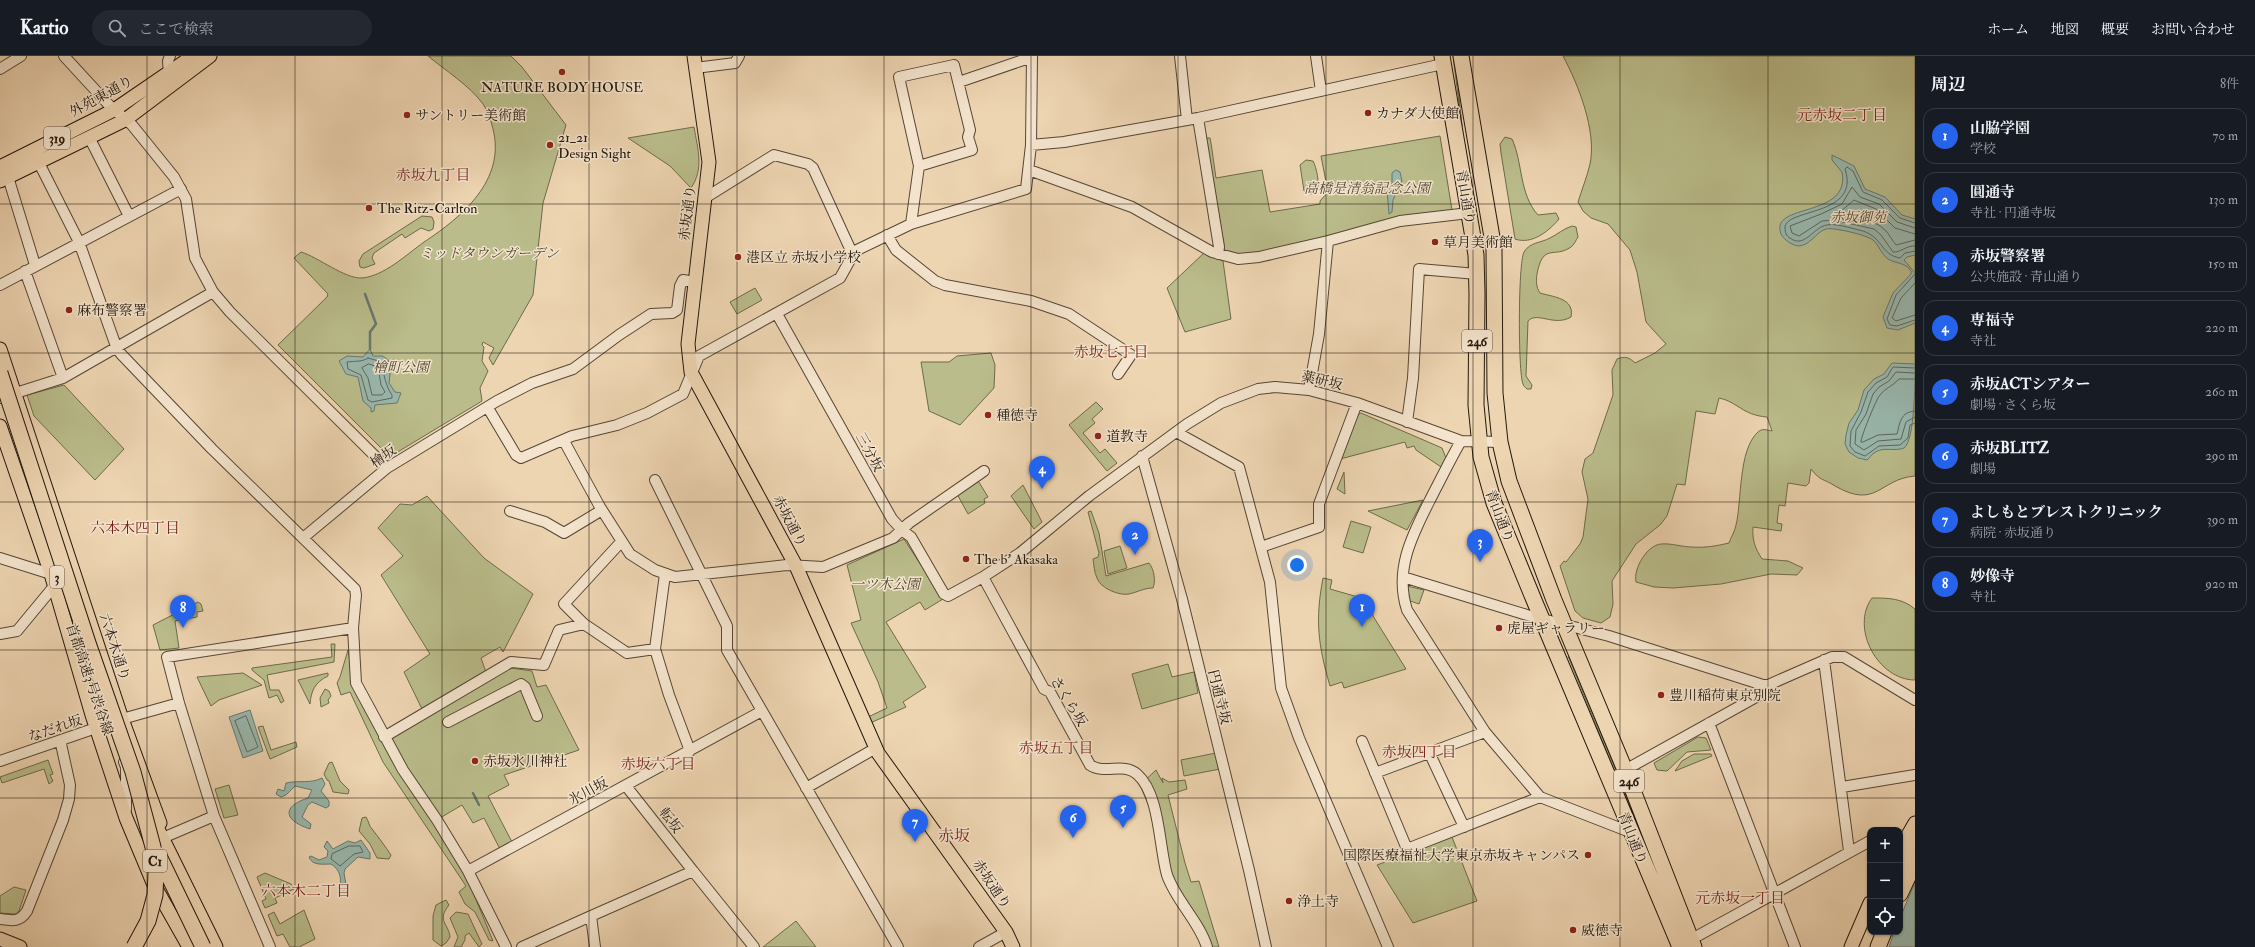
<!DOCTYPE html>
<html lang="ja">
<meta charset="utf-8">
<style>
body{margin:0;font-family:"IM FELL Double Pica","Noto Serif JP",serif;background:#242831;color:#f1f3f6}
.controls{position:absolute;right:12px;bottom:12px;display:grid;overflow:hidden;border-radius:8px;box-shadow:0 1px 3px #0004}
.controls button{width:36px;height:36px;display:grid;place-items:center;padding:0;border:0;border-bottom:1px solid #363941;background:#171b24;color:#f1f3f6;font:20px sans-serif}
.you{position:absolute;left:1297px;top:509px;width:14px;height:14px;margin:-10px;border:3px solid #fff;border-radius:50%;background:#1a73e8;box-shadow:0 0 0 6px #1a73e833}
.badge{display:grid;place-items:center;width:26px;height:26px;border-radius:50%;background:#2563eb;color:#fff;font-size:13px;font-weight:700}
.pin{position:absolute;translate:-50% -33px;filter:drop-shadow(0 1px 2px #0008)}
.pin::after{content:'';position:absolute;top:21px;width:14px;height:12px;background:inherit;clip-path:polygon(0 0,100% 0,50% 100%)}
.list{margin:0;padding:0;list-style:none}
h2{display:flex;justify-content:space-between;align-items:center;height:52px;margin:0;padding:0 16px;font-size:17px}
h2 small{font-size:13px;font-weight:400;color:#9ea1a6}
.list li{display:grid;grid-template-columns:26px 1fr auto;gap:12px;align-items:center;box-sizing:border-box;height:56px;margin:0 8px 8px;padding:0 8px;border:1px solid #363941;border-radius:12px}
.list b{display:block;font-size:15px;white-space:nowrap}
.list p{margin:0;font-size:13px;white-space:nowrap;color:#9ea1a6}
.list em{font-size:13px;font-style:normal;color:#9ea1a6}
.icon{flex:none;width:22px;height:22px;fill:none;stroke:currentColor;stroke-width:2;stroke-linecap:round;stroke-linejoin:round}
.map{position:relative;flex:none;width:1915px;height:891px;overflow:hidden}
header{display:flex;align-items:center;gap:24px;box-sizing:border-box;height:56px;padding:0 20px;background:#171b24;border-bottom:1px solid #363941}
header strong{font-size:19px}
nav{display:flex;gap:22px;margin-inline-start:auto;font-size:14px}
.search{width:280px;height:36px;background:#242831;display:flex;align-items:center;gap:10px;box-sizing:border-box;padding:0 14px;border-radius:22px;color:#9ea1a6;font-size:15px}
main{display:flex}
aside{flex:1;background:#171b24}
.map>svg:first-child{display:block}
.green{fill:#babd8b;stroke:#6e6a4b}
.water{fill:#99b8ae;stroke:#69776d}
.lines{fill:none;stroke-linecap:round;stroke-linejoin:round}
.shore{stroke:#5e675c;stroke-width:1}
.stream{stroke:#69776d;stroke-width:2.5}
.minor-casing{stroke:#554635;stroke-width:12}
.major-casing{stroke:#22160b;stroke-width:15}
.highway-casing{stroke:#22160b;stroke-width:17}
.minor{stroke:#f4e4cd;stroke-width:10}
.major{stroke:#eed5b2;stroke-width:13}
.highway{stroke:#eed5b2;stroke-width:15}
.highway-bridge-casing{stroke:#22160b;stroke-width:17;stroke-linecap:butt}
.highway-bridge{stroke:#eed5b2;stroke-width:15}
.grid{fill:none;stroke:#22160b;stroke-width:1;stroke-opacity:0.55}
.poi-dot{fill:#8f2418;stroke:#f4e4cd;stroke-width:1.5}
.labels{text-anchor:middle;stroke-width:3;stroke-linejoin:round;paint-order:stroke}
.shield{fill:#f4e4cd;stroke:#615445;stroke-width:1}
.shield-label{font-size:13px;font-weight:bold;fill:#22160b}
.poi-label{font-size:14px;fill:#22160b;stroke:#f4e4cd;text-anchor:start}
.street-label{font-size:14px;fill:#22160b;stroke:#f4e4cd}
.park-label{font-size:14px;font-style:italic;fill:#504831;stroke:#f4e4cd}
.neighbourhood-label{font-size:15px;fill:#7a1f14;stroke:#f4e4cd}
.quarter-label{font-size:16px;fill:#7a1f14;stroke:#f4e4cd}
</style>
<header>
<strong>Kartio</strong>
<div class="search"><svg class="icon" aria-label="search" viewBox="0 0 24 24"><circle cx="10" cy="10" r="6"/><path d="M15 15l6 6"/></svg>ここで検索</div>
<nav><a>ホーム</a><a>地図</a><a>概要</a><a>お問い合わせ</a></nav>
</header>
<main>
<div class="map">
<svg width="1915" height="891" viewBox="0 0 1915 891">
<rect width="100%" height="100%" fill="#eed5b2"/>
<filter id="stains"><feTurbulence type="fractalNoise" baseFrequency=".005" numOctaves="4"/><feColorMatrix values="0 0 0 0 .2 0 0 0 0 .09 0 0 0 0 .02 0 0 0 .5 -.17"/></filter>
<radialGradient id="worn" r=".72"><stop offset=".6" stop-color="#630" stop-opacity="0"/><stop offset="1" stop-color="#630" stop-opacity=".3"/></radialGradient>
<path class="green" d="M428 0H511L522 11 566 69 543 147 533 239 493 309 489 302 494 292 483 286 482 289 484 291 482 305 488 315 480 332 482 345 391 400 386 397 278 289 327 241 328 238 294 202 301 196C318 201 345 223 362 222 384 220 406 199 424 186 462 161 506 124 493 73 491 65 488 55 483 48 469 29 446 15 428 0Z
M1453 0H1455L1462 70Z
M1563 0H1915V420C1879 423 1877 454 1835 430 1823 422 1821 426 1811 413L1809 427 1806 430 1788 427 1785 450 1779 449 1777 467 1782 468 1781 475 1753 471C1752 484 1755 492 1762 503L1788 505 1803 512 1797 519 1771 518 1721 528 1673 532 1654 531 1636 526C1633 513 1647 489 1661 488 1671 487 1682 491 1692 491 1705 492 1716 490 1729 487 1731 481 1735 475 1736 469 1742 445 1738 394 1758 376 1762 372 1767 374 1772 375L1767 361C1742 359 1738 346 1719 342L1715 358 1696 355 1685 429 1677 428 1667 460 1660 469 1636 488 1612 525 1613 548 1610 561 1601 567 1583 562 1575 555 1560 510 1564 505 1566 506 1580 488 1583 481 1588 443 1582 416 1585 403 1593 397 1613 339 1612 314 1617 303C1625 300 1629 301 1635 307L1655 297 1666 288 1646 266 1637 216 1630 194 1608 168 1591 162 1583 155 1578 146C1582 133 1587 121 1590 108 1597 75 1578 28 1563 0Z
M694 71C698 94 704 113 691 132L670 110 628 82Z
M1440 80 1452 154 1259 197 1240 200 1225 195 1206 84 1207 82H1210L1211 87 1216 122 1262 114 1270 156 1320 148V145L1328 136 1321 100Z
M1505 81 1512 83C1523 107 1519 138 1538 159L1556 157 1559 163C1549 175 1532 189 1515 183L1501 97 1500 88Z
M1306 104 1313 105C1317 113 1319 125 1318 134L1311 138 1304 135 1300 109Z
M422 160 432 161 434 166 433 173 429 175 421 172 405 182 402 178 374 197 372 202 375 208 364 212 360 211 359 205 363 198Z
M1572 170 1576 171 1578 181C1576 184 1574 189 1571 191 1554 203 1543 186 1537 218 1536 225 1536 231 1540 237 1553 241 1575 242 1571 261 1554 271 1537 255 1528 265L1526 320 1532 329 1531 333H1527C1525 331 1524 331 1523 328 1518 317 1518 207 1524 196 1530 186 1541 187 1550 182 1558 178 1563 173 1572 170Z
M1205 196 1223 205 1231 263 1185 276 1167 232Z
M755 232 762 244 737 258 730 246Z
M991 297 995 309 994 332 960 369 929 355 921 306H949L957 300Z
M64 329 124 393 95 424 34 360 27 339Z
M1096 346 1103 353 1092 363 1095 367 1083 377 1100 397 1105 393 1117 407 1107 415 1069 369Z
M1361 357 1442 392 1446 402 1441 411 1416 394 1414 390 1407 392 1405 386 1340 403 1357 359Z
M1344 416 1345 438 1337 433Z
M977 423 988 441 984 443 985 447 968 458 957 438Z
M1023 429 1042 466 1034 473 1011 440Z
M427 440 484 502 533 538 503 596 500 591 481 602 486 616 422 653 404 616 430 598 381 519 403 500 378 472 400 448 412 449Z
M1423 444 1407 474 1368 455Z
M1091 455 1099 477 1106 520 1149 507C1154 513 1156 525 1153 532 1144 532 1138 536 1129 538 1119 540 1100 532 1097 522 1094 516 1094 509 1093 503L1098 501 1099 497 1088 456Z
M1351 465 1371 471 1363 497 1343 491Z
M904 483 943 543 925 554 920 546 886 566 926 631 903 646 906 651 868 668 866 662 887 652 878 626 851 567 861 564 847 509Z
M1120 490 1127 512 1108 518 1104 495Z
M1323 522 1332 524 1330 533 1372 545 1373 560 1406 613 1344 632 1342 626 1330 630C1318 589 1315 564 1323 522Z
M1407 530 1424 534 1419 548 1410 545Z
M1872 542C1888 542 1902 542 1915 553V624C1878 624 1850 572 1872 542Z
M198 546 201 548 203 555 197 556V561L175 565 179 592 160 594 153 569Z
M331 588H335L334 606 267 619 270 634H279L284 645 281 647 277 639 269 642 264 624 252 614V612L332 601Z
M348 594 354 631 464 814 493 885 489 884 475 856 465 848 459 836 466 830 383 706 350 636 341 639 337 627 340 621Z
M1569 599 1659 821 1658 822 1568 600Z
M1168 608 1172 621 1194 616 1198 637 1142 653 1132 618Z
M511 612 532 615 537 631 546 629 579 694 504 719 509 729 488 740 513 788 501 795 484 762 473 767 462 749 440 762 387 682 505 613Z
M243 617 262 629 219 644 211 650 197 621Z
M328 617V620C315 626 311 635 310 648L298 624Z
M325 633 329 635 331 640 328 644 329 647 321 651 320 642Z
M263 670 271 694 296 686 297 691 270 703 258 671Z
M1698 681 1706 682 1711 694 1687 696 1667 715 1657 714 1654 707Z
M1216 697 1220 713 1184 720 1181 704Z
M1694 698H1711L1712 700 1675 715 1682 705Z
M48 704 53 718 50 719 53 725 49 728 44 713 2 727 0 721Z
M332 706 340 725 349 734 348 738 333 736 329 725 327 724 324 718 329 707Z
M1156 714 1163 727 1162 722 1169 726 1185 724 1187 733 1168 739 1185 807 1191 826 1199 825 1219 891H1203L1201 881 1170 837 1157 769 1140 729Z
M229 729 238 759 224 762 215 733Z
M366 761C369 766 369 770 372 773 379 782 385 790 391 799L389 803 377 802 370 788 359 775 362 762Z
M1452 781 1477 845 1413 867 1377 809Z
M265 817 291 828 294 833 275 842 277 847 265 852 262 845 266 843 257 821Z
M14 831 26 834 19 855 16 858 0 857V840Z
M446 844 449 849C436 865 449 868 450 881L446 887 441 890 433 884V860L436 849Z
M304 854 315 883 299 891H290L283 878 277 880 268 859 274 856 280 868Z
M456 856 468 858 482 888 479 891 469 877 465 880V884L461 891H454L458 881 450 862Z
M796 865 816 891H763Z"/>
<path class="water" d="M1832 99 1854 110 1865 133 1885 141 1902 159 1915 163V199L1907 201 1904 204 1915 217V267L1898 274 1887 272 1883 261 1893 237 1911 218V215C1905 206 1896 208 1888 203 1881 198 1879 189 1873 184 1867 179 1833 171 1826 173 1816 176 1810 190 1798 190 1792 189 1784 184 1781 178 1769 146 1851 163 1842 116L1832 104Z
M1396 114 1400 116 1402 125 1393 144 1392 156 1389 158 1387 134 1392 129V117Z
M370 293 373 300H383L389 305 386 308 390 318 389 327 395 336 401 337 397 347 375 349 374 355 371 356V352L363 345 358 321 346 318 339 305 347 300 363 301Z
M1892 307 1915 308C1915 325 1915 384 1904 392 1894 396 1883 390 1874 397 1871 399 1870 402 1867 404L1858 402 1849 396 1845 388 1846 379 1849 367 1858 354 1864 334 1874 323 1884 318Z
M250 654 263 695 243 702 229 661Z
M322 722 325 728 321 735 329 745V750L326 752 312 746 308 749 302 761 311 768 310 773C285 765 280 751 308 742L312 734 295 730 286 739 281 741 276 738 278 733 284 735 286 727C299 724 310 728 322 722Z
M361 784 370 797V803L358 801 345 813 344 817 347 835 338 837C342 825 342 815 331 808 323 808 312 810 309 801L311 800 319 804 327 801 328 795 324 791 327 785 333 793 348 785 355 787Z
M1915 826V891H1889L1894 876H1900V862Z"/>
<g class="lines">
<path class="shore" d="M1915 167 1900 162 1882 144 1863 136 1853 115 1847 111 1845 113C1861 161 1784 152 1785 172 1785 176 1786 180 1790 182 1805 193 1813 171 1827 169 1834 167 1851 172 1859 174 1883 179 1880 199 1900 202L1905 197 1915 195
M1915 172 1897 166 1879 148 1860 141 1852 131 1842 148 1821 158 1790 170 1792 177 1799 180 1822 165 1834 164 1874 173 1881 179 1893 196C1900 197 1907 189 1915 190
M1915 178 1895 172 1876 153 1854 144 1839 157 1841 159C1855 163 1873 162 1885 174 1889 178 1892 184 1896 189L1915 184
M1915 218 1896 239 1887 263 1890 269 1897 270 1915 264
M1915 227 1901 242 1892 262 1896 265 1915 259
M368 302 382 306C383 317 386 331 392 339V342L372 346 368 344 361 319 348 313 347 306C354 305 363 306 368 302Z
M369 308 378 311 381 329 385 336 382 339H372L368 322 362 312Z
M1915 312 1893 311 1887 321 1876 327 1868 336 1861 356 1851 375 1850 390 1855 396 1865 400 1879 390 1900 389 1908 382 1910 369 1915 367
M1915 317 1896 316 1889 325 1879 331 1873 338 1866 358 1856 374 1855 388 1864 394 1878 385 1901 383 1906 366 1915 361
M1915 323H1899C1893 330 1885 332 1880 339 1877 341 1860 383 1861 386H1863L1878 379 1897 378C1900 367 1900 356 1915 355
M246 660 258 691 247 696 235 665Z
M349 790H360L363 796 354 798 340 810 331 803 332 798Z"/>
<path class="stream" d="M365 238 376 268 370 276V293
M473 737 479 749"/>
<g class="minor-casing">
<path id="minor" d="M64 0 109 49 132 69 174 121 186 143 195 202 213 236 230 256 387 412
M1180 0 1187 64
M1316 0 1321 35
M695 12 735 7 739 0
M0 13 21 0
M169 18 168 5 170 0
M959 26 1032 1
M1198 62 1219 191 1218 198
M89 81 129 160
M1031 89 1064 86 1198 62 1443 8
M39 99V107L79 186 117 293 121 298 212 393 355 533 356 539 353 572 356 627 403 714 437 764 468 815 506 891
M1029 114 1132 151 1212 196 1238 203 1259 201 1328 185 1400 165 1469 157
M4 117 8 121 35 209
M705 142 774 99 808 108 813 112 853 199
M911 168 919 110 899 21 954 9 970 74 968 81 972 94 919 110
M887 179 896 194 935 225 945 229 1031 245 1069 258 1131 299 1118 318
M25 215 63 322
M0 229 181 133
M777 258 892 463 903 475 911 481 944 538 948 540 983 521 1020 497 1089 440 1187 368 1221 347 1258 333 1275 331 1309 334 1357 347 1461 385 1500 386
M1309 334 1319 278 1328 185
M0 342 63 322 213 236
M488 352 516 399 521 402 572 380 617 369 647 357 683 338 699 300 840 222 855 195 911 168 1026 133 1031 89 1032 0
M1407 366 1413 322 1419 213 1477 218
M1176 376 1239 411 1270 526 1281 632 1299 682 1388 891
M564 385 600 451 630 498 655 514 675 521 787 509 823 511 893 482 909 467 984 415
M1461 385C1451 402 1443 419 1434 436 1415 474 1393 511 1407 554L1485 676 1540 741 1630 776
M1142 400 1182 543 1249 814 1266 891
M655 424 727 570V594L898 891
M510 455 545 466 564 477 602 454
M303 482 387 412 497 345 532 327 573 313 619 279 651 258 672 257 677 254 680 230 683 224 695 226
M621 486 564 548 584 568 627 597 655 593
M1261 491 1319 471V448L1357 347
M0 502 51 518
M665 518 655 593 669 639 690 695
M983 521 1044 633 1050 636 1090 709C1105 719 1123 706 1137 718 1160 738 1159 791 1167 819 1176 845 1199 865 1207 891
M1403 521 1527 559 1609 580 1763 629H1768L1832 601H1844L1915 644
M0 578 17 575 55 529
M1824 604 1849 795
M448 666 521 628 525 631 537 660
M1709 667 1795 891
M384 681 511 606 544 609 559 574 584 568
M1362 685 1407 793 1540 741
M1429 696 1464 771
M0 705 122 663 179 647
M124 706 126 711V753
M1625 714 1758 640 1763 629
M1375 717 1485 676
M626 730 693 815
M1842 731 1915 719
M806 732 876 692
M165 781 214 760
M468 815 762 655
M591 860 693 815 754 891
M0 863C13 865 20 866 27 855L63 764 69 743 70 729 61 688 62 684
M1692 883 1870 785
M270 891 214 760 179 647 167 601 353 572
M522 891 591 860 595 891
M979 891 1006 876"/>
</g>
<g class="major-casing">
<path id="major" d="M694 0 709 106 688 288 691 316 796 510 878 697 1006 876 1013 891
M0 111 114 54 193 0
M0 125 125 64 210 0
M0 293 122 663 160 767
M0 370 51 518 92 659 126 762 154 829 189 891
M1900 793 1915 767
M0 883 20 891
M1851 891 1870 847"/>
</g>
<g class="highway-casing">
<path id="highway" d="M1442 0 1476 199 1477 238 1476 349 1481 401 1494 447 1536 549 1680 891
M1461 0 1494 193 1495 337 1500 386 1509 425 1554 544 1625 714 1694 891
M146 751 215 891
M1900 814 1915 787
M1900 838 1915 806
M1878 891 1884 876"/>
</g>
<use href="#minor" class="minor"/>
<use href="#major" class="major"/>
<use href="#highway" class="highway"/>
<g class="highway-bridge-casing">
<path id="highway-bridge" d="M0 317 88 587 133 716 153 791 156 816 155 839 148 865 134 891
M158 798 203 891"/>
</g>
<use href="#highway-bridge" class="highway-bridge"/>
</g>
<path class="grid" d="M147 0V891M295 0V891M442 0V891M589 0V891M737 0V891M884 0V891M1031 0V891M1178 0V891M1326 0V891M1473 0V891M1620 0V891M1768 0V891M0 148H1915M0 297H1915M0 446H1915M0 594H1915M0 742H1915"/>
<g class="poi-dot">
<circle cx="562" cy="16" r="4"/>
<circle cx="1368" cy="57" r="4"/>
<circle cx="407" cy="59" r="4"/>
<circle cx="550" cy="89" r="4"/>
<circle cx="369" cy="152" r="4"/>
<circle cx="1435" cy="186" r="4"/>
<circle cx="738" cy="201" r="4"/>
<circle cx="69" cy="254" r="4"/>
<circle cx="988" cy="359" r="4"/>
<circle cx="1098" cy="380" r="4"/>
<circle cx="966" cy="503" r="4"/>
<circle cx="1499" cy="572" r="4"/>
<circle cx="1661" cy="639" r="4"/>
<circle cx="475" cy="705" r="4"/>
<circle cx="1588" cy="799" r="4"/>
<circle cx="1289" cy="845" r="4"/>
<circle cx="1573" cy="874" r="4"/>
</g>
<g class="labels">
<g class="shield">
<rect x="44" y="71" width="26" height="22" rx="3"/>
<rect x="1462" y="274" width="30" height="22" rx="3"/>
<rect x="50" y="510" width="14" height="22" rx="3"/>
<rect x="1614" y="714" width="30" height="22" rx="3"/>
<rect x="143" y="794" width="24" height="22" rx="3"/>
</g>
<g class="shield-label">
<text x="57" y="87">319</text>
<text x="1477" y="290">246</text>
<text x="57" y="526">3</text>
<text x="1629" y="730">246</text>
<text x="155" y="810">C1</text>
</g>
<g class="poi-label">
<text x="562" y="36" text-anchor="middle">NATURE BODY HOUSE</text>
<text x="1376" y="62">カナダ大使館</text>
<text x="415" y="64">サントリー美術館</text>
<text x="558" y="86">21_21<tspan x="558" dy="16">Design Sight</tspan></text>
<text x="377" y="157">The Ritz-Carlton</text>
<text x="1443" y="191">草月美術館</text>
<text x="746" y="206">港区立 赤坂小学校</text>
<text x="77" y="259">麻布警察署</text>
<text x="996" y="364">種徳寺</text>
<text x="1106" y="385">道教寺</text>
<text x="974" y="508">The b' Akasaka</text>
<text x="1507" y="577">虎屋ギャラリー</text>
<text x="1669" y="644">豊川稲荷東京別院</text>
<text x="483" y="710">赤坂氷川神社</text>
<text x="1580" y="804" text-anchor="end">国際医療福祉大学東京赤坂キャンパス</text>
<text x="1297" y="850">浄土寺</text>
<text x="1581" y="879">威徳寺</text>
</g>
<g class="street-label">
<text transform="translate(101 40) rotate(-29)" y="5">外苑東通り</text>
<text transform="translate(1466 141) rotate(80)" y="5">青山通り</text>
<text transform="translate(687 157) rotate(-83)" y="5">赤坂通り</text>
<text transform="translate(1322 324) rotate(13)" y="5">薬研坂</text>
<text transform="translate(870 396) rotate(61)" y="5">三分坂</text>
<text transform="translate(383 400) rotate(-35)" y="5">檜坂</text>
<text transform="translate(1500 460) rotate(69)" y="5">青山通り</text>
<text transform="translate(790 465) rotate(62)" y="5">赤坂通り</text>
<text transform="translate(115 591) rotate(72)" y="5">六本木通り</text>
<text transform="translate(90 623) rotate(71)" y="5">首都高速3号渋谷線</text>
<text transform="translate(1220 641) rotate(76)" y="5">円通寺坂</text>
<text transform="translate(1069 645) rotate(58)" y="5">さくら坂</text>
<text transform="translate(55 672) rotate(-19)" y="5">なだれ坂</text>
<text transform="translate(588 735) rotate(-29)" y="5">氷川坂</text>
<text transform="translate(671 764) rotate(52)" y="5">転坂</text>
<text transform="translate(1633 782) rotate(68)" y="5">青山通り</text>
<text transform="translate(992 828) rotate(56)" y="5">赤坂通り</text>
</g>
<g class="park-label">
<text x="1367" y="137">高橋是清翁記念公園</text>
<text x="1858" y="166">赤坂御苑</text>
<text x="489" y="202">ミッドタウンガーデン</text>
<text x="401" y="316">檜町公園</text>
<text x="885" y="533">一ツ木公園</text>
</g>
<g class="neighbourhood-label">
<text x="1842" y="64">元赤坂二丁目</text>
<text x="433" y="124">赤坂九丁目</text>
<text x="1111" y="301">赤坂七丁目</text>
<text x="135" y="477">六本木四丁目</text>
<text x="1056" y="697">赤坂五丁目</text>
<text x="1419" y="701">赤坂四丁目</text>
<text x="658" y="713">赤坂六丁目</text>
<text x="306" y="840">六本木二丁目</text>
<text x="1740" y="847">元赤坂一丁目</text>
</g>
<g class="quarter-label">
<text x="954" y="785">赤坂</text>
</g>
</g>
<rect width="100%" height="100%" filter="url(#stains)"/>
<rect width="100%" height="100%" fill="url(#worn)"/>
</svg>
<div class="controls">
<button>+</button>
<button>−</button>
<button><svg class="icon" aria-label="locate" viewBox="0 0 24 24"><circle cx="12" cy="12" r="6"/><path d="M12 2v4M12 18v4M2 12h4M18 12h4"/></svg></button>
</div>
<div class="you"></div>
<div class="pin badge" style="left:1362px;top:571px">1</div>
<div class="pin badge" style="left:1135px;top:499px">2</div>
<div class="pin badge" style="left:1480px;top:506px">3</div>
<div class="pin badge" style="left:1042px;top:433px">4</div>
<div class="pin badge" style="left:1123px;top:772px">5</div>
<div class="pin badge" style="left:1073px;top:782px">6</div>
<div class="pin badge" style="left:915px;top:786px">7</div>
<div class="pin badge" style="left:183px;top:572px">8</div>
</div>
<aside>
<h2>周辺<small>8件</small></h2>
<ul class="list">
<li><span class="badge">1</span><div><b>山脇学園</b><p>学校</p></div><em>70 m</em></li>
<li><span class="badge">2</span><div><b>圓通寺</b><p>寺社 · 円通寺坂</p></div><em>130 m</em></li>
<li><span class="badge">3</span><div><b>赤坂警察署</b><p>公共施設 · 青山通り</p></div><em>150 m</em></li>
<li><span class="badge">4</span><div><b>専福寺</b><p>寺社</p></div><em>220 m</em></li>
<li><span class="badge">5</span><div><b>赤坂ACTシアター</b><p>劇場 · さくら坂</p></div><em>260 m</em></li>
<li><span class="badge">6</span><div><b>赤坂BLITZ</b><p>劇場</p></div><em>290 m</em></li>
<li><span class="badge">7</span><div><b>よしもとブレストクリニック</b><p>病院 · 赤坂通り</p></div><em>390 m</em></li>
<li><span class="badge">8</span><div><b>妙像寺</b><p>寺社</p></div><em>920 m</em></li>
</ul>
</aside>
</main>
